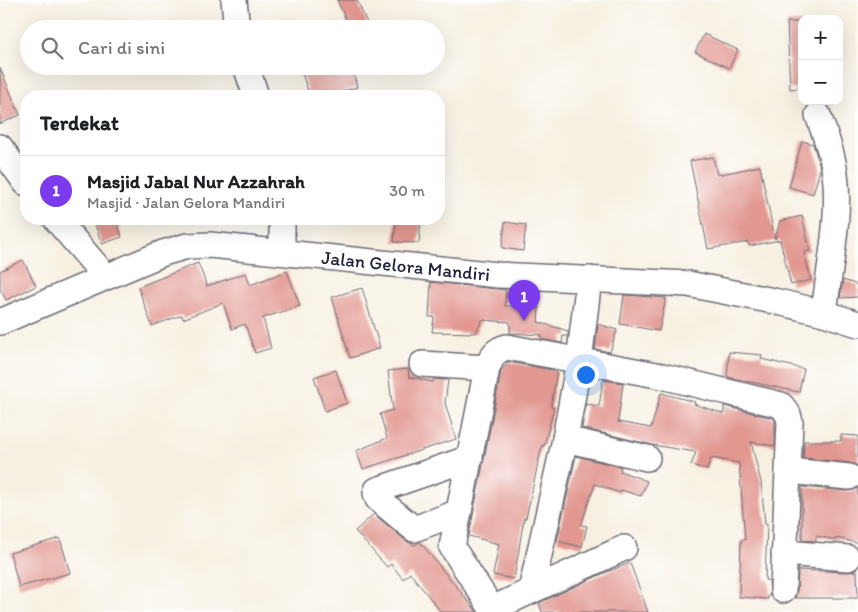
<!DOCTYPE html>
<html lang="id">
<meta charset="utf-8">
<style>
body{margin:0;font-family:Itim,sans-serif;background:#f2f2f2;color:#202124}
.controls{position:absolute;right:15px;top:15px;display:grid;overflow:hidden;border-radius:10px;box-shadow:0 5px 20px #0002}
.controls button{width:45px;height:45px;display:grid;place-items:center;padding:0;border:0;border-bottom:1px solid #e0e0e0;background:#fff;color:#202124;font:25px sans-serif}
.you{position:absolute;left:585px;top:374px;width:18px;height:18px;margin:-12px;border:4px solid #fff;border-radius:50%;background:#1a73e8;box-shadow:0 0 0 8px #1a73e833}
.badge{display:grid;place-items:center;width:32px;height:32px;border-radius:50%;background:#7c3aed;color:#fff;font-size:16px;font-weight:700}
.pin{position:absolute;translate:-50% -41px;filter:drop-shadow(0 1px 2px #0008)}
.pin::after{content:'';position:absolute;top:26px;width:18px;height:15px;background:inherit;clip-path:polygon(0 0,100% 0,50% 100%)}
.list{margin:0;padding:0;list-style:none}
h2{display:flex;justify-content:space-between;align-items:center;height:65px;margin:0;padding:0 20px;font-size:21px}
h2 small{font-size:16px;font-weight:400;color:#757577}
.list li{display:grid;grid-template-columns:32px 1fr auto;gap:15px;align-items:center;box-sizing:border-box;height:70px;padding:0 20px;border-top:1px solid #e0e0e0}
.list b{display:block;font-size:19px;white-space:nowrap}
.list p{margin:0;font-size:16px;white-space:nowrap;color:#757577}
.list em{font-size:16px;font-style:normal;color:#757577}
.icon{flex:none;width:28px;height:28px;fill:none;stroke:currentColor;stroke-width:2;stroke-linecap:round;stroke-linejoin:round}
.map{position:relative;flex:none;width:858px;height:612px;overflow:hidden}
.search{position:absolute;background:#fff;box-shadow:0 5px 20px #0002;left:20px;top:20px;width:425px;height:55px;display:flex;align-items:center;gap:12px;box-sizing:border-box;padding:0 18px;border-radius:28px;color:#757577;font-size:19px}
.panel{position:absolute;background:#fff;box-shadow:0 5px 20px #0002;left:20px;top:90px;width:425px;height:135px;border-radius:20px}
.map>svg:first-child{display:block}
.building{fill:#e29790}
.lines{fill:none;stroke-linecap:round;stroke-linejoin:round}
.minor-casing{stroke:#6d6a75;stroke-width:28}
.minor{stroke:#fff;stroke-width:25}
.labels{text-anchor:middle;stroke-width:4;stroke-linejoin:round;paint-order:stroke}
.street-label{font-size:19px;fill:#22223b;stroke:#fff}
</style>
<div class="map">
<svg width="858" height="612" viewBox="0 0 858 612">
<rect width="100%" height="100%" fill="#fff"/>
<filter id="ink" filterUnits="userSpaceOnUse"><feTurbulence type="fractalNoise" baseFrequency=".02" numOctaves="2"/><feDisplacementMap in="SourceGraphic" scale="10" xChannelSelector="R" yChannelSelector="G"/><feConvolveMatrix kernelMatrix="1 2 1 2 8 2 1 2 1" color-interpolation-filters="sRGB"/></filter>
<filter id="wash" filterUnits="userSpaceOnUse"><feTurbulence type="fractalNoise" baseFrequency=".0096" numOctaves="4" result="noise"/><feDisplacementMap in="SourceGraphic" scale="20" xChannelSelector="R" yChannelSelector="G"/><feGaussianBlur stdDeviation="1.12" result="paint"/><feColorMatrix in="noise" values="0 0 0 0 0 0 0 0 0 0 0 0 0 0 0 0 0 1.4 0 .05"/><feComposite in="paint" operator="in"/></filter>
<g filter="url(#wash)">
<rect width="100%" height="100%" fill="#f7f0e1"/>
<g id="blocks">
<path class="building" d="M337 0H357L367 23 354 29H350Z
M787 22H802V88L790 89Z
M704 34 738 50 729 68 695 52Z
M322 66H352L357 87 327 96H310L302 74Z
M0 68 20 115 0 124Z
M802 141 813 144 819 163 820 170 813 194 789 187Z
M713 157 717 175 760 166 775 239 780 221 802 216 810 251 804 252 811 280 791 285 780 240 749 246 748 242 708 249 690 161Z
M93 219H116L122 237 102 244Z
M396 219H421L419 243 394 242Z
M505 222 526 225 523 251 502 248Z
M23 260 36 286 6 300 0 289V271Z
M198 263 207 286 246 273 250 285 287 271 300 306 263 318 271 348 255 353 245 324 232 329 223 303 183 319 182 315 152 326 138 287Z
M843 280 858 285V297L840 298Z
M431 282 506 290 505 306 539 307 538 322 568 331V336H563L562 343 541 339 542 335 510 333V322L482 320 476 333 432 332 434 317H429Z
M362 288 380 348 350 358 332 297Z
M624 295 666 298 659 331 620 324Z
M598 324 617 330 610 352 595 349Z
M729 352 762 355 761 359 804 369 799 392 727 377Z
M508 362 557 371 551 407 554 408 544 446 542 445 526 518H524L514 579 493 575 499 544 469 536 501 372Z
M408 369 409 377 433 382 434 379 448 380 445 403 456 439 363 469 356 451 387 438 380 414 393 410 388 371Z
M336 370 347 403 325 411 314 377Z
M603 380 623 383 618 422 651 428 661 393 695 402 694 404 724 414V406L773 418 775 420V446L751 442 761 482 765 524H767L765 580H769L770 596H768V599L739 597 741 540H745L739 463 711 458 707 470 691 465 696 452 652 445 582 428 586 404 599 406Z
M841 435 858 436V466L850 463 803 458 804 441H841Z
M576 456 621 467 620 471 647 481 641 496 621 490 620 493 595 484 581 525 587 526 582 547 557 541Z
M802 487 848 491 854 490 858 488V543L837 538 836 540 816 536V541L802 540Z
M374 514 405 540 414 545 420 542 477 612H441L410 573 403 579 391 564 387 567 355 531Z
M60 538 70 573 19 587 10 553Z
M630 563 648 612H542L539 603 602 574Z
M798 570 847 572 857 571 858 598H795L797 591Z"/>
</g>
</g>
<g filter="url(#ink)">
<use href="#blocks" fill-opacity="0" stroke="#6d6a75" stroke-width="1"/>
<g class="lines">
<g class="minor-casing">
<g id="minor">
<path d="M234 0 237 29"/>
<path d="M246 66 256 96"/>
<path d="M818 115C824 132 831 149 834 167 842 211 829 268 824 313"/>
<path d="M0 147 26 183"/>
<path d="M56 219 105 276"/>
<path d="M282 251V219"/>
<path id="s1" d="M0 322 163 253 187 246 210 245 498 275 688 284 774 301 824 313 858 324"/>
<path d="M422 364 487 368"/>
<path d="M565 439 647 458"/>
<path d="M789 471 849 477"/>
<path d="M459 512 414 529 378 499 376 493 377 490 470 458"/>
<path d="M784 553 848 558"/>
<path d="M531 591 565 439 579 361 589 279"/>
<path d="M492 609 624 548"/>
<path d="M494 612 452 547 487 368C492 357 494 350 507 347L662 376 781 405 788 414 790 422 783 590"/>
</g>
</g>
<use href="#minor" class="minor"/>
</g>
</g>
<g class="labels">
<g class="street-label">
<text dy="7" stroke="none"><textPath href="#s1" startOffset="422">Jalan Gelora Mandiri</textPath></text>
</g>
</g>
</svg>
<div class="controls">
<button>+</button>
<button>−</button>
</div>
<div class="you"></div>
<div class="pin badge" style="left:524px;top:321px">1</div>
<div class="search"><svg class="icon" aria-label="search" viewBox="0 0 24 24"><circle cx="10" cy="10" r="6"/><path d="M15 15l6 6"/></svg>Cari di sini</div>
<section class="panel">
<h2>Terdekat<small></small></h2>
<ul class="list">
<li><span class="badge">1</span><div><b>Masjid Jabal Nur Azzahrah</b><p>Masjid · Jalan Gelora Mandiri</p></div><em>30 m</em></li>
</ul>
</section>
</div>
